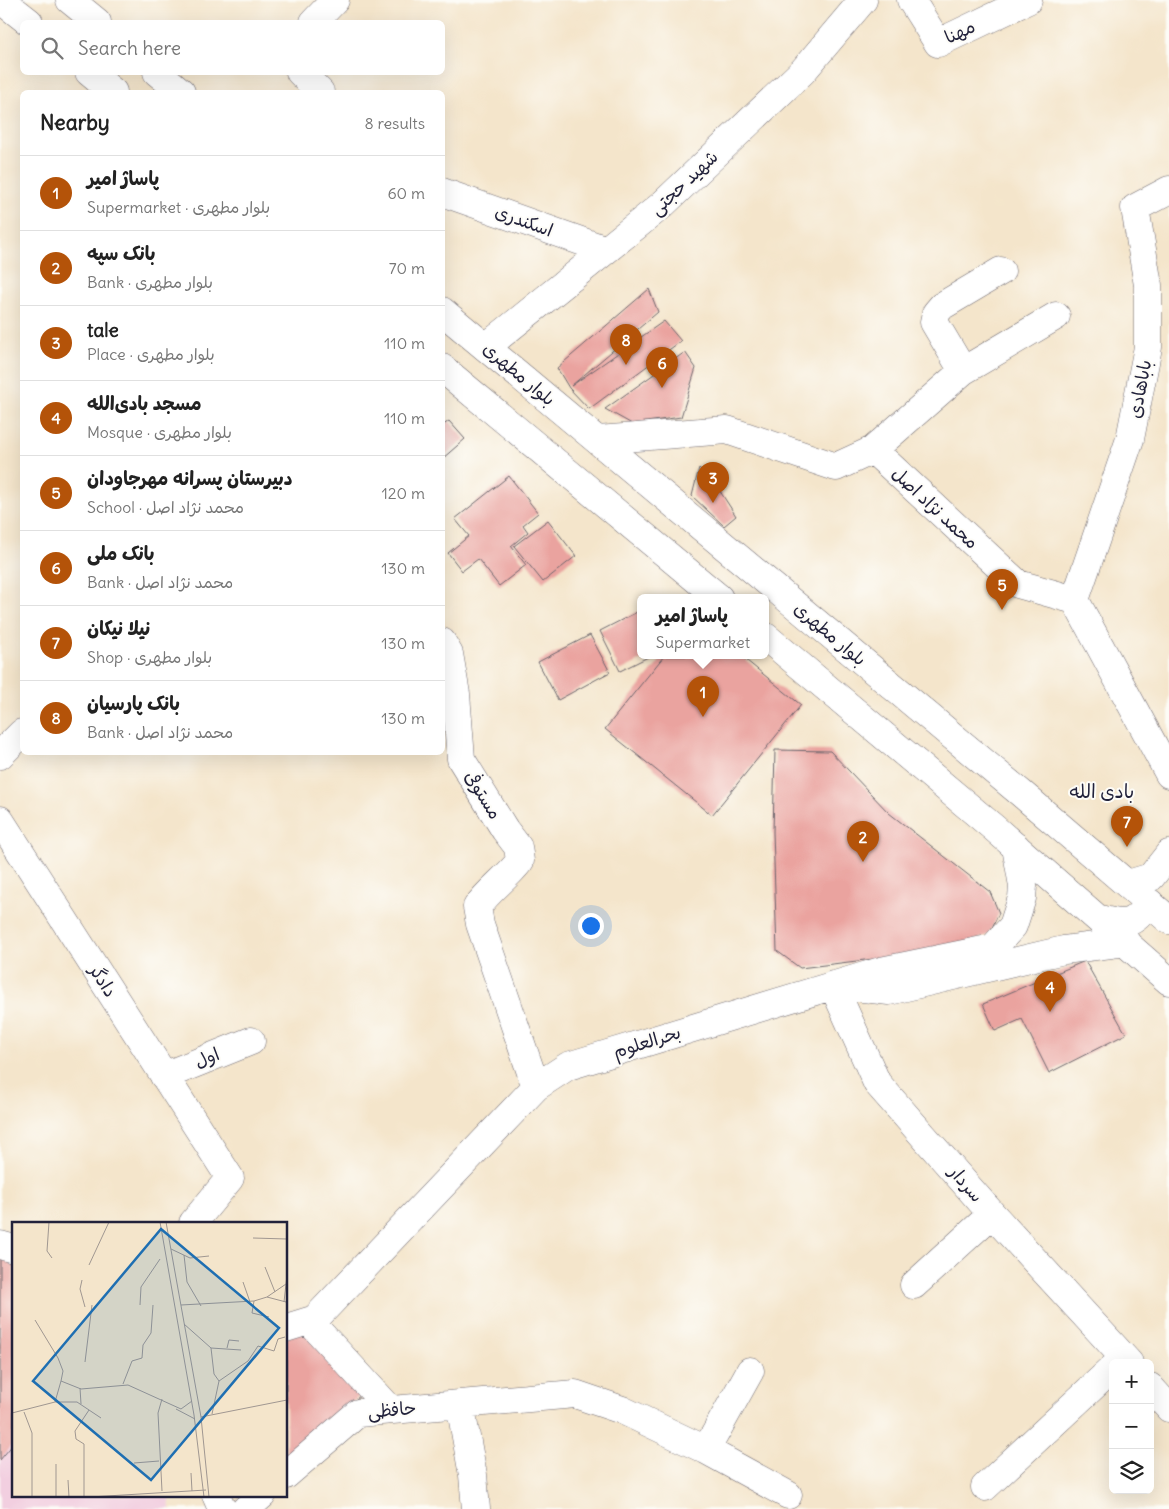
<!DOCTYPE html>
<meta charset="utf-8">
<style>
body{margin:0;font-family:Delius,"Playpen Sans Arabic",sans-serif;background:#f2f2f2;color:#222}
.controls{position:absolute;right:15px;bottom:15px;display:grid;overflow:hidden;border-radius:8px;box-shadow:0 5px 20px #0002}
.controls button{width:45px;height:45px;display:grid;place-items:center;padding:0;border:0;border-bottom:1px solid #e0e0e0;background:#fff;color:#222;font:25px sans-serif}
.you{position:absolute;left:590px;top:925px;width:18px;height:18px;margin:-12px;border:4px solid #fff;border-radius:50%;background:#1a73e8;box-shadow:0 0 0 8px #1a73e833}
.badge{display:grid;place-items:center;width:32px;height:32px;border-radius:50%;background:#b45309;color:#fff;font-size:16px;font-weight:700}
.pin{position:absolute;translate:-50% -41px;filter:drop-shadow(0 1px 2px #0008)}
.pin::after{content:'';position:absolute;top:26px;width:18px;height:15px;background:inherit;clip-path:polygon(0 0,100% 0,50% 100%)}
.popup{position:absolute;left:637px;top:594px;width:132px;height:65px;box-sizing:border-box;display:grid;place-content:center;border-radius:8px;background:#fff;filter:drop-shadow(0 1px 4px #0005);font-size:16px;white-space:nowrap;color:#767676}
.popup b{font-size:19px;color:#222}
.popup::after{content:'';position:absolute;left:50%;top:100%;margin-left:-10px;border:10px solid transparent;border-top-color:#fff}
.list{margin:0;padding:0;list-style:none}
h2{display:flex;justify-content:space-between;align-items:center;height:65px;margin:0;padding:0 20px;font-size:21px}
h2 small{font-size:16px;font-weight:400;color:#767676}
.list li{display:grid;grid-template-columns:32px 1fr auto;gap:15px;align-items:center;box-sizing:border-box;height:75px;padding:0 20px;border-top:1px solid #e0e0e0}
.list b{display:block;font-size:19px;white-space:nowrap}
.list p{margin:0;font-size:16px;white-space:nowrap;color:#767676}
.list em{font-size:16px;font-style:normal;color:#767676}
.icon{flex:none;width:28px;height:28px;fill:none;stroke:currentColor;stroke-width:2;stroke-linecap:round;stroke-linejoin:round}
.map{position:relative;flex:none;width:1169px;height:1509px;overflow:hidden}
.search{position:absolute;background:#fff;box-shadow:0 5px 20px #0002;left:20px;top:20px;width:425px;height:55px;display:flex;align-items:center;gap:12px;box-sizing:border-box;padding:0 18px;border-radius:8px;color:#767676;font-size:19px}
.panel{position:absolute;background:#fff;box-shadow:0 5px 20px #0002;left:20px;top:90px;width:425px;height:665px;border-radius:8px}
.map>svg:first-child{display:block}
.built{fill:#f2cfe0}
.building{fill:#eaa39f}
.lines{fill:none;stroke-linecap:round;stroke-linejoin:round}
.minor-casing{stroke:#6c666d;stroke-width:29}
.major-casing{stroke:#6c666d;stroke-width:29}
.minor{stroke:#fff;stroke-width:28}
.major{stroke:#fff;stroke-width:28}
.labels{text-anchor:middle;stroke-width:4;stroke-linejoin:round;paint-order:stroke}
.street-label{font-size:18px;fill:#22223b;stroke:#fdfcf7}
.neighbourhood-label{font-size:19px;fill:#22223b;stroke:#fdfcf7}
.inset-road{fill:none;stroke:#a09791;stroke-width:1}
.view{fill:#1f6fb2;fill-opacity:0.15;stroke:#1f6fb2;stroke-width:2.5}
.inset-edge{fill:none;stroke:#22223b;stroke-width:2.5}
</style>
<div class="map">
<svg width="1169" height="1509" viewBox="0 0 1169 1509">
<rect width="100%" height="100%" fill="#fdfcf7"/>
<filter id="ink" filterUnits="userSpaceOnUse"><feTurbulence type="fractalNoise" baseFrequency=".02" numOctaves="2"/><feDisplacementMap in="SourceGraphic" scale="10" xChannelSelector="R" yChannelSelector="G"/><feConvolveMatrix kernelMatrix="1 2 1 2 8 2 1 2 1" color-interpolation-filters="sRGB"/></filter>
<filter id="wash" filterUnits="userSpaceOnUse"><feTurbulence type="fractalNoise" baseFrequency=".0096" numOctaves="4" result="noise"/><feDisplacementMap in="SourceGraphic" scale="20" xChannelSelector="R" yChannelSelector="G"/><feGaussianBlur stdDeviation="1.12" result="paint"/><feColorMatrix in="noise" values="0 0 0 0 0 0 0 0 0 0 0 0 0 0 0 0 0 1.4 0 .05"/><feComposite in="paint" operator="in"/></filter>
<g filter="url(#wash)">
<rect width="100%" height="100%" fill="#f4e5cb"/>
<path class="built" d="M0 1275 14 1281V1495H169L170 1509H0Z"/>
<g id="blocks">
<path class="building" d="M649 289 658 312 571 386 664 321 681 341 589 409 569 388 557 368Z
M685 352 696 368 681 417 632 424 605 409Z
M449 421 465 439 442 459V426Z
M699 468 714 482 736 516 724 526 692 496Z
M509 476 538 513 523 525 528 532 511 546 526 565 499 586 478 559 462 571 448 553 469 536 455 519Z
M548 520 576 556 543 582 514 546Z
M639 611 640 656H650L620 671 600 631Z
M590 635 610 672 558 700 538 662Z
M664 656H741L801 705 712 815 605 729Z
M775 750 830 751 889 813 990 892 999 913 989 934 962 948 800 968 777 951 773 832Z
M1085 961 1126 1034 1049 1073 1022 1019 995 1031 983 1004Z
M0 1252 14 1258V1443L0 1460Z
M309 1328 367 1390 286 1457V1334Z"/>
</g>
</g>
<g filter="url(#ink)">
<use href="#blocks" fill-opacity="0" stroke="#6c666d" stroke-width="1"/>
<g class="lines">
<g class="minor-casing">
<path id="minor" d="M911 0 938 43 1028 0
M314 22 335 0
M300 72 320 92
M442 192 606 250
M486 347 662 205 803 71 863 0
M963 371 934 322 936 313 942 306 1001 271
M598 440 727 430 836 467 873 450 1018 584 1075 600 1169 774
M873 450 963 371 1056 316
M1075 600 1130 439 1148 347V285L1135 208 1169 190
M442 642 449 654 456 694 461 759 505 830 518 847 520 861C507 878 490 889 477 907L480 924 536 1087
M0 755 22 733
M0 820 230 1178 193 1223
M1128 884 1151 877 1169 854
M833 985 877 1083 992 1214 1129 1363
M847 986 889 991 1064 950 1126 942
M164 1076 251 1041
M0 1245 14 1249
M914 1285 992 1214
M309 1321 391 1410
M286 1328 315 1319 536 1087 568 1066 881 971 993 948 1013 926 1022 898 1023 886 1016 847
M1150 1387 1169 1408
M460 1404 473 1475 476 1509
M706 1450 750 1371
M286 1475 358 1413 575 1394 622 1410 706 1450 788 1495
M985 1487 1113 1368
M216 1495 222 1509
M246 1509 262 1495"/>
</g>
<g class="major-casing">
<path id="major" d="M1 0 29 22
M70 0 97 22
M89 72 113 92
M157 72 181 92
M442 311 1022 794 1169 920
M442 368 719 598
M766 637 994 828 1169 981
M1100 919C1128 926 1131 925 1150 903"/>
</g>
<use href="#minor" class="minor"/>
<use href="#major" class="major"/>
</g>
</g>
<g class="labels">
<g class="street-label">
<text transform="translate(960 32) rotate(-25)" y="6">مهنا</text>
<text transform="translate(684 183) rotate(-43)" y="6">شهید حجتی</text>
<text transform="translate(524 221) rotate(20)" y="6">اسکندری</text>
<text transform="translate(519 374) rotate(40)" y="6">بلوار مطهری</text>
<text transform="translate(1140 389) rotate(-79)" y="6">باباهادی</text>
<text transform="translate(935 508) rotate(43)" y="6">محمد نژاد اصل</text>
<text transform="translate(830 634) rotate(40)" y="6">بلوار مطهری</text>
<text transform="translate(483 795) rotate(58)" y="6">مستوفی</text>
<text transform="translate(103 981) rotate(57)" y="6">دادگر</text>
<text transform="translate(647 1042) rotate(-17)" y="6">بحرالعلوم</text>
<text transform="translate(207 1058) rotate(-22)" y="6">اول</text>
<text transform="translate(966 1184) rotate(49)" y="6">سردار</text>
<text transform="translate(392 1410) rotate(-5)" y="6">حافظی</text>
</g>
<g class="neighbourhood-label">
<text x="1102" y="798">بادی الله</text>
</g>
</g>
<g transform="translate(12 1222)">
<rect width="275" height="275" fill="#f4e5cb"/>
<path class="inset-road" d="M37 0 35 29 40 36M148 0 182 193 192 275M154 0 189 195 197 275M241 16 275 17M159 27 178 36 197 34M172 33 175 60 189 84M77 43 97 0M253 45 263 70M70 58 68 67 73 85M231 60 238 80M255 75 274 80M242 79 240 91 257 95M272 80 275 53M128 83 129 65 148 37M169 83 242 79 255 75 274 62M172 102 199 126 202 152 207 159 200 192M199 126 229 128M215 126 217 118 227 119M73 140 80 83M49 159 69 167 116 163 169 187 180 179M207 159 236 139 246 124 262 129 266 117 273 115M111 162 120 139 130 136 131 123 139 111 141 83M68 166 69 182M150 177 146 191 150 269M43 180H65L89 196M164 187 183 197M12 190 20 211V275M0 191 43 180 49 159 51 149 46 136 23 98M189 195 275 178M122 241 147 239M44 242V275M179 251 180 269M56 258 57 275M72 275V222L64 217 63 209 77 188M78 275 194 268"/>
<path class="view" d="M149 7 267 106 139 258 21 159Z"/>
<rect width="275" height="275" class="inset-edge"/>
</g>
</svg>
<div class="controls">
<button>+</button>
<button>−</button>
<button><svg class="icon" aria-label="layers" viewBox="0 0 24 24"><path d="M12 4l9 5-9 5-9-5zM3 14l9 5 9-5"/></svg></button>
</div>
<div class="you"></div>
<div class="pin badge" style="left:703px;top:717px">1</div>
<div class="popup"><b>پاساژ امیر</b>Supermarket</div>
<div class="pin badge" style="left:863px;top:862px">2</div>
<div class="pin badge" style="left:713px;top:503px">3</div>
<div class="pin badge" style="left:1050px;top:1012px">4</div>
<div class="pin badge" style="left:1002px;top:610px">5</div>
<div class="pin badge" style="left:662px;top:388px">6</div>
<div class="pin badge" style="left:1127px;top:847px">7</div>
<div class="pin badge" style="left:626px;top:365px">8</div>
<div class="search"><svg class="icon" aria-label="search" viewBox="0 0 24 24"><circle cx="10" cy="10" r="6"/><path d="M15 15l6 6"/></svg>Search here</div>
<section class="panel">
<h2>Nearby<small>8 results</small></h2>
<ul class="list">
<li><span class="badge">1</span><div><b>پاساژ امیر</b><p>Supermarket · بلوار مطهری</p></div><em>60 m</em></li>
<li><span class="badge">2</span><div><b>بانک سپه</b><p>Bank · بلوار مطهری</p></div><em>70 m</em></li>
<li><span class="badge">3</span><div><b>tale</b><p>Place · بلوار مطهری</p></div><em>110 m</em></li>
<li><span class="badge">4</span><div><b>مسجد بادی‌الله</b><p>Mosque · بلوار مطهری</p></div><em>110 m</em></li>
<li><span class="badge">5</span><div><b>دبیرستان پسرانه مهرجاودان</b><p>School · محمد نژاد اصل</p></div><em>120 m</em></li>
<li><span class="badge">6</span><div><b>بانک ملی</b><p>Bank · محمد نژاد اصل</p></div><em>130 m</em></li>
<li><span class="badge">7</span><div><b>نیلا نیکان</b><p>Shop · بلوار مطهری</p></div><em>130 m</em></li>
<li><span class="badge">8</span><div><b>بانک پارسیان</b><p>Bank · محمد نژاد اصل</p></div><em>130 m</em></li>
</ul>
</section>
</div>
